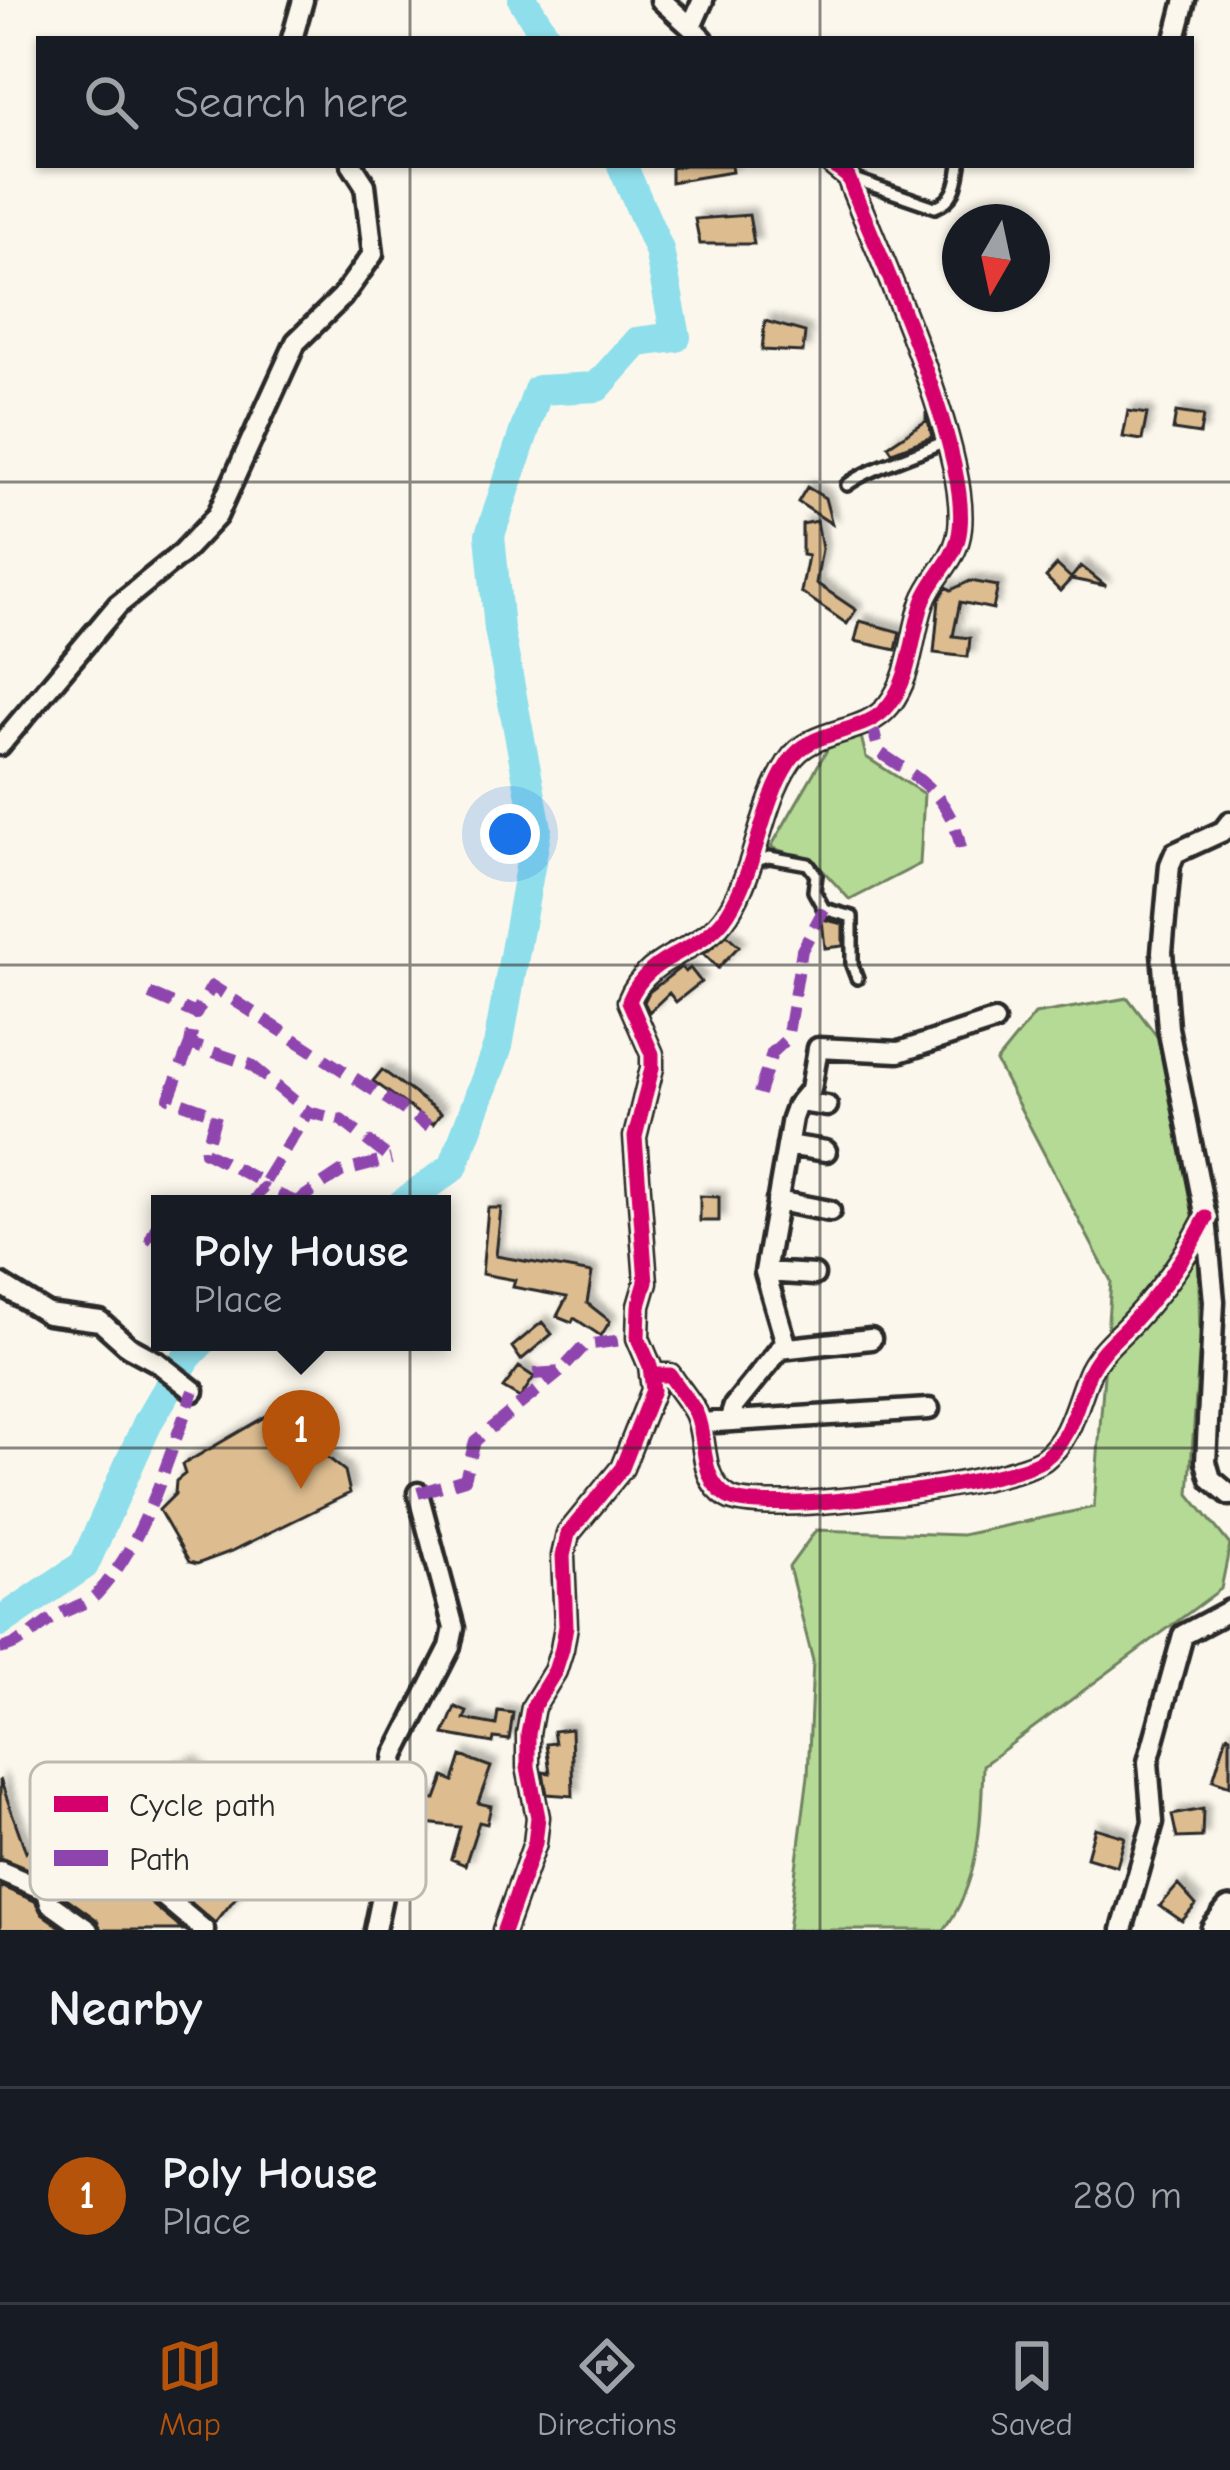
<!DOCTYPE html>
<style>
body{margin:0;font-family:"Comic Neue",sans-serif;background:#20242c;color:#f1f3f6}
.compass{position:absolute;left:942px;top:204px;width:108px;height:108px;border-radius:50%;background:#171b24;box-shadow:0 3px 9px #0004;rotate:189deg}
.you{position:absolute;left:510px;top:834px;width:42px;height:42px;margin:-30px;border:9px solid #fff;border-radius:50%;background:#1a73e8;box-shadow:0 0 0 18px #1a73e833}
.badge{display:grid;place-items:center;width:78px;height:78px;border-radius:50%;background:#b45309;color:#fff;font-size:39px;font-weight:700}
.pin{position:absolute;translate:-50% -99px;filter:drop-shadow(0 3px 6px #0008)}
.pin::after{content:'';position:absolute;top:63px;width:42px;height:36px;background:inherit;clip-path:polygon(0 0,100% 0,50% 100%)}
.popup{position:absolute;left:151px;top:1195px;width:300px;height:156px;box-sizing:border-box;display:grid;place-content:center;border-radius:0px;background:#171b24;filter:drop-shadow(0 3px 9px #0005);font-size:39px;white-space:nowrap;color:#9ea1a6}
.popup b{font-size:45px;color:#f1f3f6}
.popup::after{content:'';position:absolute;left:50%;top:100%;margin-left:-24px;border:24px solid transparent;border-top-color:#171b24}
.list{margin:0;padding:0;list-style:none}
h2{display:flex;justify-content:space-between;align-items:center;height:156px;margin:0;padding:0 48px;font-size:51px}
h2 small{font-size:39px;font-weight:400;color:#9ea1a6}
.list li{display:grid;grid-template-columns:78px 1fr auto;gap:36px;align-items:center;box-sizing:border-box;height:216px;padding:0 48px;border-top:3px solid #363941}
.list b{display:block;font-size:45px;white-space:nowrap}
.list p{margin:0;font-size:39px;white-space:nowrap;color:#9ea1a6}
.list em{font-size:39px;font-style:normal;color:#9ea1a6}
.icon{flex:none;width:66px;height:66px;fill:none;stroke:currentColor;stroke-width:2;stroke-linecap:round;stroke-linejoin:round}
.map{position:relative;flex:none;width:1230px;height:1930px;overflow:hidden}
.search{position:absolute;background:#171b24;box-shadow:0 3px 9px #0004;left:36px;right:36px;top:36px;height:132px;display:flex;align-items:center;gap:30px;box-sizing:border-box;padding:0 42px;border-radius:0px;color:#9ea1a6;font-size:45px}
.sheet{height:372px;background:#171b24}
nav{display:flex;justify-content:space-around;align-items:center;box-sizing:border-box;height:168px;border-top:3px solid #363941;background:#171b24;font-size:33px;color:#9ea1a6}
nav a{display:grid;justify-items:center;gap:6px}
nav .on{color:#b45309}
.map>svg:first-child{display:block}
.green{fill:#b4da96;stroke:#708260;stroke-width:3}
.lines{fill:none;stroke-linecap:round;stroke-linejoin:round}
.river{stroke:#8edeeb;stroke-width:30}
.building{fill:#ddbd90;stroke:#2b2b2b;stroke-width:3;filter:url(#shadow)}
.lane-casing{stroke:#2b2b2b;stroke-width:18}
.street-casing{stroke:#2b2b2b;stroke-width:27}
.secondary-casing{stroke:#2b2b2b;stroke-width:36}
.lane{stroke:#fbf7ec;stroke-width:9}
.street{stroke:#fbf7ec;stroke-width:18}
.secondary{stroke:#fbf7ec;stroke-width:27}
.quiet{stroke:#8e44ad;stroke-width:12;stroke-dasharray:24 12;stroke-linecap:butt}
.cycleway-casing{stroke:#fbf7ec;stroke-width:22}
.cycleway{stroke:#d6006c;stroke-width:15}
.grid{fill:none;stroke:#2b2b2b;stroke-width:3;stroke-opacity:0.55}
.key{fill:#fbf7ec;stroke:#bdbab2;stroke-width:3}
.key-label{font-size:33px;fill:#2b2b2b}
</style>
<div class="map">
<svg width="1230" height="1930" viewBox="0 0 1230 1930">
<defs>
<filter id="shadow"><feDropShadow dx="6" dy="-6" stdDeviation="3" flood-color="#0004"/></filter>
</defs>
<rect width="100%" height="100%" fill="#fbf7ec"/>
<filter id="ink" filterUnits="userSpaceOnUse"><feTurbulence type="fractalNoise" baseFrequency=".00833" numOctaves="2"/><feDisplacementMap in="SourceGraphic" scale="24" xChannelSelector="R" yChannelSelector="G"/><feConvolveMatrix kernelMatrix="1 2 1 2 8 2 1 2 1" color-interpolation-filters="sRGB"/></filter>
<g filter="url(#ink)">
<path class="green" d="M861 736 866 757 924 794 920 864 850 900 817 864 771 847 828 748Z
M1128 998 1166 1048 1197 1181 1200 1341 1189 1494 1230 1545 1221 1589 983 1765C981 1823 980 1883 944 1930H788L808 1776 813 1661 789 1567 816 1530 962 1535 1094 1507 1111 1281 996 1062 1035 1014Z"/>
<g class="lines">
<path class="river" d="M523 0 547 39
M402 1204 453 1167 498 1046 537 828 499 629 490 535 538 390 597 387 637 342 676 337 659 250 622 165
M0 1622 84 1565 149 1420 187 1357 201 1342"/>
</g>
<path class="building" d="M685 165H731L732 172 671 182V168Z
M749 215 754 244H700L695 219Z
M765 321 805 332 803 352 762 350Z
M1128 411 1147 414 1142 440 1123 437Z
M926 412 932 437 892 452 888 446 926 421Z
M1176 412 1203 416 1200 434 1173 430Z
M807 487 825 498 832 524 798 502Z
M817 521 822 549 816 583 856 610 847 624 801 592 808 556 802 555V524Z
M1057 565 1071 578 1081 566 1106 586 1071 579 1060 591 1046 577Z
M970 581 998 586 993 609 960 602 953 636 970 638 968 657 934 653 939 600 947 587 951 590Z
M860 621 900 632 896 650 855 641Z
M822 919 843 924V946L825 948Z
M727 935 739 946 718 968 704 954Z
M681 967 685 972 690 968 701 982 676 1002 669 993 649 1012 644 1002 649 992Z
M382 1070 441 1113 433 1124 373 1081Z
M700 1196 719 1197V1221H700Z
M488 1208H501L496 1256 592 1273 587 1303 610 1321 601 1336 574 1318 572 1322 557 1316 567 1297 513 1287 515 1280 482 1274Z
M542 1322 552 1334 521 1360 512 1347Z
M519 1367 534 1377 520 1398 503 1388Z
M280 1408 317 1449 345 1471 350 1493 232 1551 197 1564 189 1562 159 1510 175 1494 176 1481 185 1474 182 1465Z
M455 1707 467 1712 464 1719 496 1725 498 1711 513 1713 509 1740 494 1738 493 1743 444 1734Z
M571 1729 573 1796 547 1794 543 1772 550 1773 546 1744 555 1743 553 1731Z
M1227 1735 1230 1736V1786L1213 1780Z
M461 1756 491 1767 478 1803 491 1806 487 1824 479 1822 465 1865 451 1859 460 1827 425 1823 416 1848 404 1844 402 1824 407 1826 408 1798 436 1799 444 1777 453 1781Z
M190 1763 215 1789 203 1803 182 1783 135 1798 98 1825 48 1877 0 1858V1779L26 1852 41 1835 65 1820 148 1776Z
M1203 1809 1202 1837 1177 1838 1172 1815Z
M174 1811 222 1865 237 1868 250 1880 215 1923 120 1842 148 1822Z
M1095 1828 1125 1837 1117 1866 1087 1857Z
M100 1861 183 1930H101L97 1920 65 1897Z
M1178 1885 1196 1905 1182 1921 1160 1906Z
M0 1886 35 1901 42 1914 65 1930H0Z"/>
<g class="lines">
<g class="lane-casing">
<path id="lane" d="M848 177 935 207C955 200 957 184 960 165
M847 485C869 468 917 454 945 441
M753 862 769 857 808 864 816 875 814 891 824 909 852 917V965L857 978"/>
</g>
<g class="street-casing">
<path id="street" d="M661 0 691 27
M703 0 691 27 703 39
M292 39 303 0
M1175 39 1185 0
M0 745 118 605 182 553 217 516 296 342 342 297 373 254 365 185 352 165
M1230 822 1223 831 1175 853 1170 865 1162 952 1168 1028 1206 1218 1214 1301 1206 1462 1211 1479 1230 1495
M800 1102 827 1106
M787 1145 826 1151
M777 1201 830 1211
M765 1272 792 1118 796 1107 811 1089 818 1048 899 1052 994 1021
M0 1284 48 1314 100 1321 129 1347 157 1362 194 1391
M787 1347 765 1272 814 1275
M651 1375H670C678 1388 689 1400 696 1413 708 1440 698 1478 728 1497 762 1518 1009 1484 1044 1459 1072 1438 1077 1400 1090 1371 1100 1351 1117 1338 1132 1322 1162 1290 1186 1257 1206 1218
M729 1421 734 1406 780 1349 871 1339
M700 1423 929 1409
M202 1822 222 1803 234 1783
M101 1844 204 1930
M0 1871 47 1891 50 1903 88 1930
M48 1896C84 1859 126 1804 179 1796L232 1856
M375 1930 391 1854 386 1802 395 1755 450 1647 454 1628 418 1493
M504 1930 535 1843 538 1817 528 1767V1734L533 1707 555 1671 562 1649 566 1626 563 1556 568 1534 622 1468 653 1390 650 1366 638 1338 639 1306 646 1282 635 1137 652 1068V1054L629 1001C649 951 701 955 728 913 758 866 759 808 789 762 812 726 864 737 889 705 912 676 911 636 923 602 931 579 952 563 958 539 978 466 878 254 848 177L833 165
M1122 1930 1153 1822 1148 1762 1183 1635 1230 1610"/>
</g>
<g class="secondary-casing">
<path id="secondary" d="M1216 1930 1230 1912"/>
</g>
<use href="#lane" class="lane"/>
<use href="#street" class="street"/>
<use href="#secondary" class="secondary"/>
<path class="quiet" d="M871 720 879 752C922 781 949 794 961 848
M150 994 196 1014 212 986 429 1126
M192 1033 190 1044 251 1065 308 1112 341 1120 391 1159
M190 1044 169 1098 216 1115 205 1152 264 1183 308 1112
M759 1094 772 1053 787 1039 802 950 824 909
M251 1204 263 1188 296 1202
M293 1204 341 1172 391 1159
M160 1219 151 1238 160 1245
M534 1374 560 1372 585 1345 638 1338
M418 1493 465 1479 475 1441 560 1372
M0 1649C24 1644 36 1629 56 1616 69 1608 86 1605 97 1594 148 1539 166 1459 194 1391"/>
<g class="cycleway-casing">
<path id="cycleway" d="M651 1375H670C678 1388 689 1400 696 1413 708 1440 698 1478 728 1497 762 1518 1009 1484 1044 1459 1072 1438 1077 1400 1090 1371 1100 1351 1117 1338 1132 1322 1162 1290 1186 1257 1206 1218
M504 1930 535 1843 538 1817 528 1767V1734L533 1707 555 1671 562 1649 566 1626 563 1556 568 1534 622 1468 653 1390 650 1366 638 1338 639 1306 646 1282 635 1137 652 1068V1054L629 1001C649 951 701 955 728 913 758 866 759 808 789 762 812 726 864 737 889 705 912 676 911 636 923 602 931 579 952 563 958 539 978 466 878 254 848 177L833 165"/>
</g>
<use href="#cycleway" class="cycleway"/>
</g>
</g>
<path class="grid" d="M410 0V39M820 0V39M410 165V1930M820 165V1930M0 482H1230M0 965H1230M0 1448H1230"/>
<rect x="30" y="1762" width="396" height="138" rx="18" class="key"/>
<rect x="54" y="1796" width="54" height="16" fill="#d6006c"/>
<rect x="54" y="1850" width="54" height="16" fill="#8e44ad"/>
<g class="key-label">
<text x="129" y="1816">Cycle path</text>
<text x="129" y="1870">Path</text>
</g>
</svg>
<svg class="compass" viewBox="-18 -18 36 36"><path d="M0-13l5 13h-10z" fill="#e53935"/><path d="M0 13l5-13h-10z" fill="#9ea1a6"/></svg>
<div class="you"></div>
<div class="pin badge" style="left:301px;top:1489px">1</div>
<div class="popup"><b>Poly House</b>Place</div>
<div class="search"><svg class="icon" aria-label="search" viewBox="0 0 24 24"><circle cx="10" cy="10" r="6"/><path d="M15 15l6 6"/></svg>Search here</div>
</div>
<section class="sheet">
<h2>Nearby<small></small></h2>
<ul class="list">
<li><span class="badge">1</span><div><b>Poly House</b><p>Place</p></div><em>280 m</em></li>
</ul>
</section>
<nav>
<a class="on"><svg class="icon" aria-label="map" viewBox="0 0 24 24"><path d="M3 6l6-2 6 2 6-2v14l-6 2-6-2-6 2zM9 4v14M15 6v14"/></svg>Map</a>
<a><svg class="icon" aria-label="directions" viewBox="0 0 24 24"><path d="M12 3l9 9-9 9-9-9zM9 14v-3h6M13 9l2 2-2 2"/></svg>Directions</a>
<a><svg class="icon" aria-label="saved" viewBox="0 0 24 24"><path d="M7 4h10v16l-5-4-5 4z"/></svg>Saved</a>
</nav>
